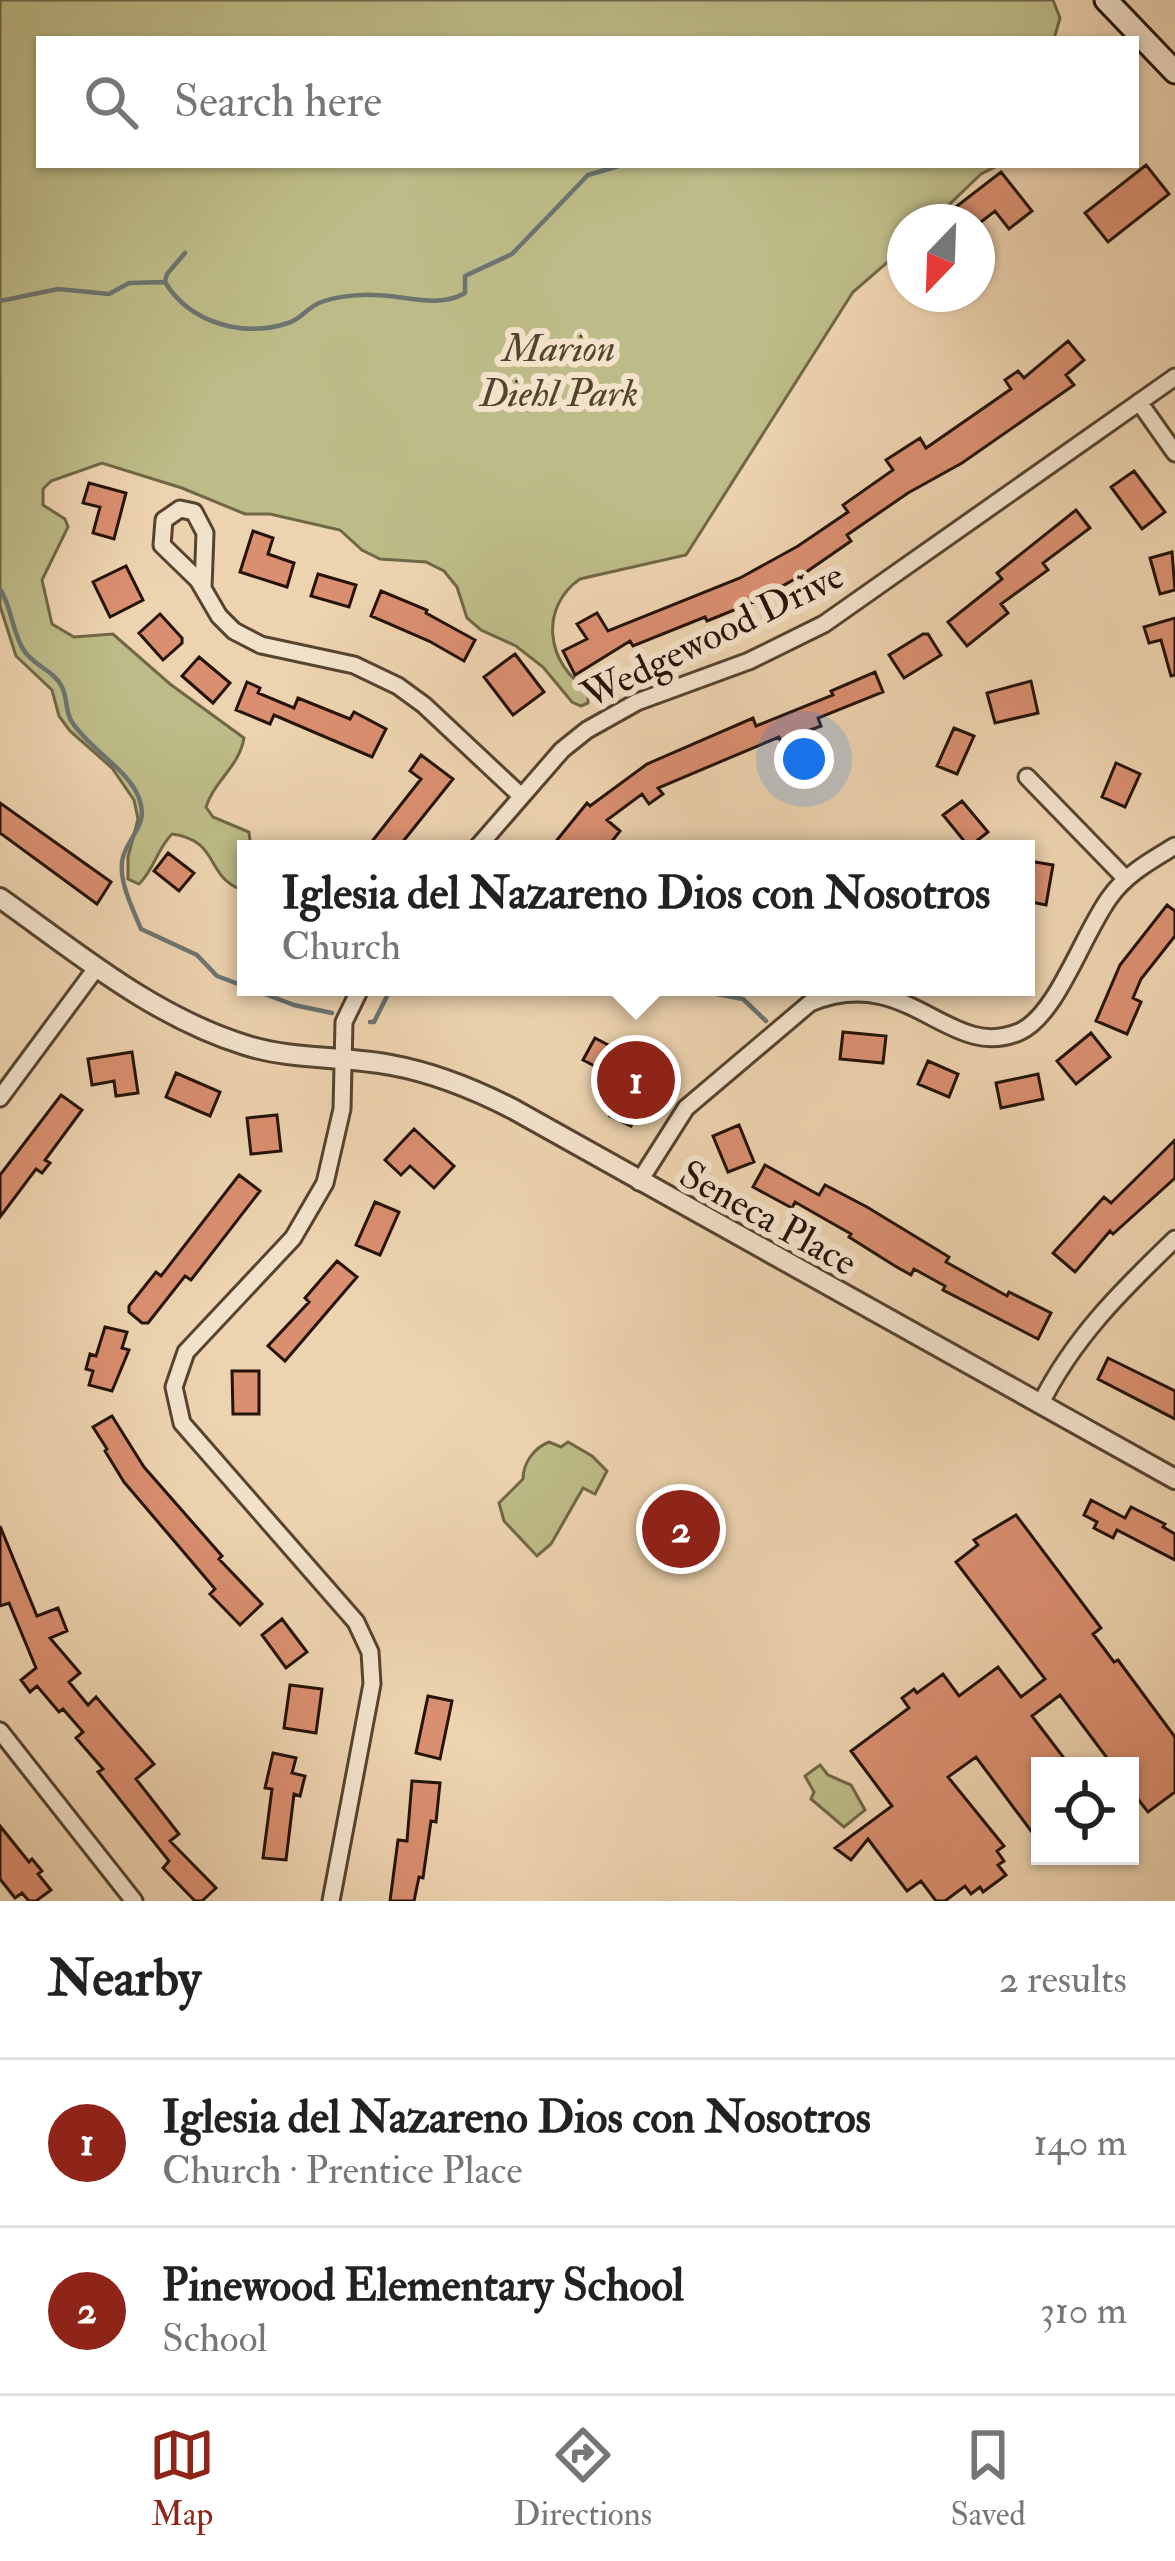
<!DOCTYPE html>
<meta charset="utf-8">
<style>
body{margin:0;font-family:"IM FELL Double Pica",serif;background:#f2f2f2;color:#222}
.controls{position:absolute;right:36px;bottom:36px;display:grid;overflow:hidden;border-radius:0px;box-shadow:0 3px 9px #0004}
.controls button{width:108px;height:108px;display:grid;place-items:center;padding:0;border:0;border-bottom:3px solid #e0e0e0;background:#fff;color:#222;font:60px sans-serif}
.compass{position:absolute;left:887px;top:204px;width:108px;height:108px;border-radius:50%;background:#fff;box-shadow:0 3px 9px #0004;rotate:203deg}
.you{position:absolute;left:804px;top:759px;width:42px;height:42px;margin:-30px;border:9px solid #fff;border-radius:50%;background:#1a73e8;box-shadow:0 0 0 18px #1a73e833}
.badge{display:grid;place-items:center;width:78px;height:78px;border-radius:50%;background:#8f2418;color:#fff;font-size:39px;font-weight:700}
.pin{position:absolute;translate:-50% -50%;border:6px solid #fff;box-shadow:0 3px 12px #0006}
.popup{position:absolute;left:237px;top:840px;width:798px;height:156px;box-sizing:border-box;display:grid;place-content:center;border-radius:0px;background:#fff;filter:drop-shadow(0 3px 9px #0005);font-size:39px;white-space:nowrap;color:#767676}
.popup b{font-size:45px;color:#222}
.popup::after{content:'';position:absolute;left:50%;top:100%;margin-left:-24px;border:24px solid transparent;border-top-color:#fff}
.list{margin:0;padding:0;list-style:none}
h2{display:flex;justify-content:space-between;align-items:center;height:156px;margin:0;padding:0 48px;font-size:51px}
h2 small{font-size:39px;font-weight:400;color:#767676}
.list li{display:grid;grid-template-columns:78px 1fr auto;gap:36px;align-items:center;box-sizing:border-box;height:168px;padding:0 48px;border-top:3px solid #e0e0e0}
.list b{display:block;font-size:45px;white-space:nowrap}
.list p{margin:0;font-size:39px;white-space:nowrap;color:#767676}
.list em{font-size:39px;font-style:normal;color:#767676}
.icon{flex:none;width:66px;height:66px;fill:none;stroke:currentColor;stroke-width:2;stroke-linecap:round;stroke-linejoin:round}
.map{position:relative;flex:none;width:1175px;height:1901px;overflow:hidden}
.search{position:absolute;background:#fff;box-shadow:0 3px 9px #0004;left:36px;right:36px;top:36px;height:132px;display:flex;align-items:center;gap:30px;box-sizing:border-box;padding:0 42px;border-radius:0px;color:#767676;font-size:45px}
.sheet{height:492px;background:#fff}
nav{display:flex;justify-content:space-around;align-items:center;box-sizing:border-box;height:168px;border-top:3px solid #e0e0e0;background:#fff;font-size:33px;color:#767676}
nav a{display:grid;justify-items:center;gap:6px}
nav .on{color:#8f2418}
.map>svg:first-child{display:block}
.green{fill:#bdbb87;stroke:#706746;stroke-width:3}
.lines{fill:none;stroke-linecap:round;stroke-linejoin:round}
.stream{stroke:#6d7470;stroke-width:4.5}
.building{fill:#da8f70;stroke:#241306;stroke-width:3}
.minor-casing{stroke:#564330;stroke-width:21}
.tertiary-casing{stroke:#564330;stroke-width:24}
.secondary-casing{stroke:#241306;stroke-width:27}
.minor{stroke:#f3e2cb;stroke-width:15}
.tertiary{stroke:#f3e2cb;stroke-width:18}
.secondary{stroke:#f3e2cb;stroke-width:21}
.labels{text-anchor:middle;stroke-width:12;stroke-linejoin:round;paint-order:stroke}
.park-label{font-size:39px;font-style:italic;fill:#52452d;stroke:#f3e2cb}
.street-label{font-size:39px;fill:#241306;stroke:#f3e2cb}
</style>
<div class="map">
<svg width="1175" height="1901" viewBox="0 0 1175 1901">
<rect width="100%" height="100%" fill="#edd3af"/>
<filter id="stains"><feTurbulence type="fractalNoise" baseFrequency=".00167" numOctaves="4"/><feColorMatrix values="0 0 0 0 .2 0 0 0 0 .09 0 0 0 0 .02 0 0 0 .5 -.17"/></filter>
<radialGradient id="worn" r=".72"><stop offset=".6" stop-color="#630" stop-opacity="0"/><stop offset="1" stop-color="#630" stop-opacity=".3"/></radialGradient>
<path class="green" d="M0 0H1053L1060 18 1054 39H39V165H999L981 174 931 222H905V247L853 292 686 555 580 579C539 607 546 665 588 689V703L581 706 572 702 543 667 516 646 481 630 467 618 457 587 444 571 426 562 380 559 362 550 340 530 270 514H245L182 488 102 463 51 481 43 489V505L65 519 68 527 42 580 52 624 74 637 113 634 170 684 244 738C239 767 214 781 206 807L213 817 249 832 251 849H246V886L240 889C206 876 219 840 172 834 157 849 154 870 139 884L128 879V857L138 819 134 800 112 768 70 731 59 716 52 690 16 656 0 606Z
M549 1442 561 1447 568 1442 592 1456 607 1471 595 1494 583 1488 551 1544 537 1556 504 1521 499 1503 523 1479C523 1463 534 1448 549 1442Z
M820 1765 828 1775 851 1785 865 1810 844 1827 811 1799 814 1792 805 1776Z"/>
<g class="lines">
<path class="stream" d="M165 282C190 323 243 338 288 323 300 320 307 308 319 303 333 297 358 294 374 295 403 295 439 309 465 293V276L512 254 588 175 622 165
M165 282 167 274 185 253
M0 301 58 289 109 294 129 283 165 282
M0 589C12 608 12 631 23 649 33 666 54 670 62 687 68 699 65 712 72 722 90 750 128 769 139 798 149 825 130 834 123 857 117 879 133 909 141 929L197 955 217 976 294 1005 332 1013
M530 987H576
M680 987 743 999 766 1021
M370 1022H374L388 994 398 987"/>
</g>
<path class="building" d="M1146 165 1169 194 1108 242 1085 213Z
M1001 172 1032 211 1009 229 995 211 981 222H955L948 213Z
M1068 341 1084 360 1066 375 1074 385 962 463 908 493 847 535 851 541 802 575 754 602 707 621 705 617 633 646 630 641 575 675 563 651 587 639 577 624 597 613 608 631 740 578 798 546 848 512 843 505 893 470 886 460 920 438 926 448 1011 389 1005 380 1018 371 1024 378Z
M1134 471 1165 512 1142 529 1111 487Z
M89 483 126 493 114 539 93 533 100 507 83 503Z
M1076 510 1090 528 1043 563 1048 570 1001 604 1008 613 967 646 948 622 1002 579 997 573Z
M253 531 273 538 268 554 294 563 287 587 240 572Z
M1172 552 1175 590 1160 594 1150 558Z
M126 566 143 600 110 617 93 582Z
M318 574 356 585 349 607 311 596Z
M381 591 427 610 426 613 475 640 464 661 429 641 371 616Z
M160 614 182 638V643L163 660 139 633Z
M1175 618V675L1171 676 1161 640 1149 643 1144 627Z
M923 634H928L941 655 904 678 889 655Z
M515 654 544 692 513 715 484 677Z
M199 657 230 683 213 703 182 676Z
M875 672 883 692 818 718 821 726 802 733 807 747 786 755 779 737 658 788 663 794 649 804 642 794 607 820 620 831 606 849H568L557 840 587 803 590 806 647 764 753 718 756 726 833 695 831 691Z
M1031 681 1038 713 995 723 987 693Z
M247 682 260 688 258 693 294 708 298 698 350 719 354 712 386 729 372 757 274 715 270 724 236 710Z
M954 728 974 736 957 774 937 766Z
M421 755 453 779 397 849H366L421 779 410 771Z
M1116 763 1140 774 1125 807 1102 797Z
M962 801 988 832 969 847 943 815Z
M0 803 111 882 97 904 0 833Z
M168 853 194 873 179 891 154 871Z
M1029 861 1053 865 1046 905 1026 901Z
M1167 905 1175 911V936L1141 979 1133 998 1141 1002 1127 1034 1096 1021 1120 965Z
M843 1032 886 1036 883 1063 840 1059Z
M1091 1033 1110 1057 1076 1084 1057 1061Z
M595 1038 650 1067 645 1077 667 1088 659 1105 646 1098 631 1126 610 1116 627 1083 583 1060Z
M132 1052 138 1093 116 1096 114 1081 92 1085 88 1059Z
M928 1061 958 1074 949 1097 918 1084Z
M176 1073 220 1092 210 1116 166 1097Z
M1038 1074 1043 1099 1001 1108 996 1083Z
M61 1095 82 1110 45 1160 50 1163 42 1173 36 1169 0 1217V1175Z
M277 1115 281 1151 251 1154 247 1118Z
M739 1125 754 1162 728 1172 713 1136Z
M414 1129 454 1166 434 1188 410 1166 401 1175 385 1160Z
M1175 1140V1178L1113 1234 1110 1231 1075 1272 1053 1253 1104 1197 1111 1203Z
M765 1165 819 1195 825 1185 867 1207 949 1257 946 1262 1007 1296 1009 1292 1051 1313 1038 1339 943 1290 945 1286 914 1269 911 1275 895 1266 849 1237 851 1234 795 1202 792 1208 753 1187Z
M239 1175 260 1191 191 1280 185 1276 148 1323H142L129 1312V1306L156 1272 161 1276Z
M375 1202 399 1212 380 1255 356 1245Z
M337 1261 357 1277 285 1361 268 1346 309 1302 305 1298Z
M105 1327 127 1332 122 1348 129 1350 112 1391 89 1385 93 1371 86 1369 90 1354 96 1356Z
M1108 1358 1175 1391V1419L1098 1379Z
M232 1371H259V1414H233Z
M112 1416 144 1467 222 1556 219 1559 262 1604 240 1625 210 1594 215 1589 124 1482 105 1451 107 1449 93 1427Z
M1091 1500 1125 1518 1131 1507 1165 1524 1163 1527 1175 1534V1560L1117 1530 1113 1538 1094 1528 1097 1522 1084 1515Z
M1016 1515 1101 1628 1093 1634 1114 1662 1118 1660 1175 1737V1792L1148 1812 1130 1789V1766H1113L1060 1695 1032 1716 1070 1766H1040V1843L976 1757 948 1777 1004 1846 997 1851 1004 1861 998 1865 1006 1875 983 1892 980 1887 971 1894 965 1886 945 1901H936L921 1881 907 1891 868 1839 851 1860 835 1848 892 1806 851 1751 909 1708 902 1698 914 1689 917 1693 943 1674 959 1696 998 1667 1021 1697 1045 1679 956 1562 978 1545 974 1540Z
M0 1526 37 1616 58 1608 67 1631 50 1638 80 1673 69 1682 88 1705 96 1697 154 1764 136 1779 179 1834 170 1841 216 1888 202 1901H195L163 1868 169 1861 98 1772 103 1769 76 1738 83 1732 63 1709 59 1712 37 1686 30 1692 21 1680 36 1668 9 1603 0 1606Z
M282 1619 307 1652 286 1668 262 1635Z
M290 1685 322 1689 316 1733 284 1728Z
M428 1696 452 1701 440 1759 416 1753Z
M273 1753 296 1758 292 1773 305 1776 300 1796 294 1794 286 1860 263 1858 272 1789 265 1788Z
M412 1781 440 1783 436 1822 431 1821 423 1878 419 1877 414 1901H390L398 1840 407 1841Z
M0 1826 29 1862 32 1859 42 1871 38 1874 51 1890 36 1901H29L22 1893 15 1898 0 1879Z"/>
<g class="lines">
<g class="minor-casing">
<path id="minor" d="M1139 402 1175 453
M203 588 205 533 194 512 180 509 164 520 162 545 198 580 219 616 234 631 261 645 354 665 398 686 424 705 520 795
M1027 777 1126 879
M476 849 562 750 587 730 637 702 749 661 824 624 1175 377
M0 1098 97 967
M639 1182 686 1108 810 1003C909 962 948 1062 1019 1032 1057 1016 1083 933 1110 897 1126 874 1152 860 1175 846
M1040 1405C1073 1338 1122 1290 1175 1239
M0 1731 134 1901
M331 1901 372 1684 370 1652 356 1622 182 1423 174 1387 186 1352 293 1238 325 1183 342 1109 344 1022 361 987"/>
</g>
<g class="tertiary-casing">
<path id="tertiary" d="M0 898C78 953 152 1016 245 1045 291 1060 344 1056 391 1065 435 1073 474 1089 513 1109L1175 1479"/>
</g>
<g class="secondary-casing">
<path id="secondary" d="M1106 0 1175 72"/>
</g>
<use href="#minor" class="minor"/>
<use href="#tertiary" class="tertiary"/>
<use href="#secondary" class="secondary"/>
</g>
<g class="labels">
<g class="park-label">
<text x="559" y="361">Marion<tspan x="559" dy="45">Diehl Park</tspan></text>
</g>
<g class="street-label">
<text transform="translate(712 634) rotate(-26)" y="14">Wedgewood Drive</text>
<text transform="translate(769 1217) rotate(29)" y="14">Seneca Place</text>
</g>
</g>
<rect width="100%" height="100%" filter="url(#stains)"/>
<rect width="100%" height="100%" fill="url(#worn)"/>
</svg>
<div class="controls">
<button><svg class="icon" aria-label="locate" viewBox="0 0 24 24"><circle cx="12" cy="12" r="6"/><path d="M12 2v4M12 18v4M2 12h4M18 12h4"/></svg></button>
</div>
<svg class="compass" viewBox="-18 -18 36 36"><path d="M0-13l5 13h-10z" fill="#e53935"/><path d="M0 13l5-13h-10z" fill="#767676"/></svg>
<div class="you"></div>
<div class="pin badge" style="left:636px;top:1080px">1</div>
<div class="popup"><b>Iglesia del Nazareno Dios con Nosotros</b>Church</div>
<div class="pin badge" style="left:681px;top:1529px">2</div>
<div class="search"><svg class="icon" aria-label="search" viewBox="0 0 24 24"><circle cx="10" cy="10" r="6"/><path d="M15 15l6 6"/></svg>Search here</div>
</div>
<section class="sheet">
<h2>Nearby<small>2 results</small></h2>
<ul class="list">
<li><span class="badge">1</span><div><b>Iglesia del Nazareno Dios con Nosotros</b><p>Church · Prentice Place</p></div><em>140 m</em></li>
<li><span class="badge">2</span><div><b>Pinewood Elementary School</b><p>School</p></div><em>310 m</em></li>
</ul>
</section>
<nav>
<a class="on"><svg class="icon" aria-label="map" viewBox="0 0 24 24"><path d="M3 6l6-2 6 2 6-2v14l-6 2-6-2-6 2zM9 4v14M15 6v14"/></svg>Map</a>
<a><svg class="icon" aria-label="directions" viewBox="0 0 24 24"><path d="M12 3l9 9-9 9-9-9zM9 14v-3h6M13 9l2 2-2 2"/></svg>Directions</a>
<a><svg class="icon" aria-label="saved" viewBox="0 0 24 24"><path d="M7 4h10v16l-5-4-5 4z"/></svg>Saved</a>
</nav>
